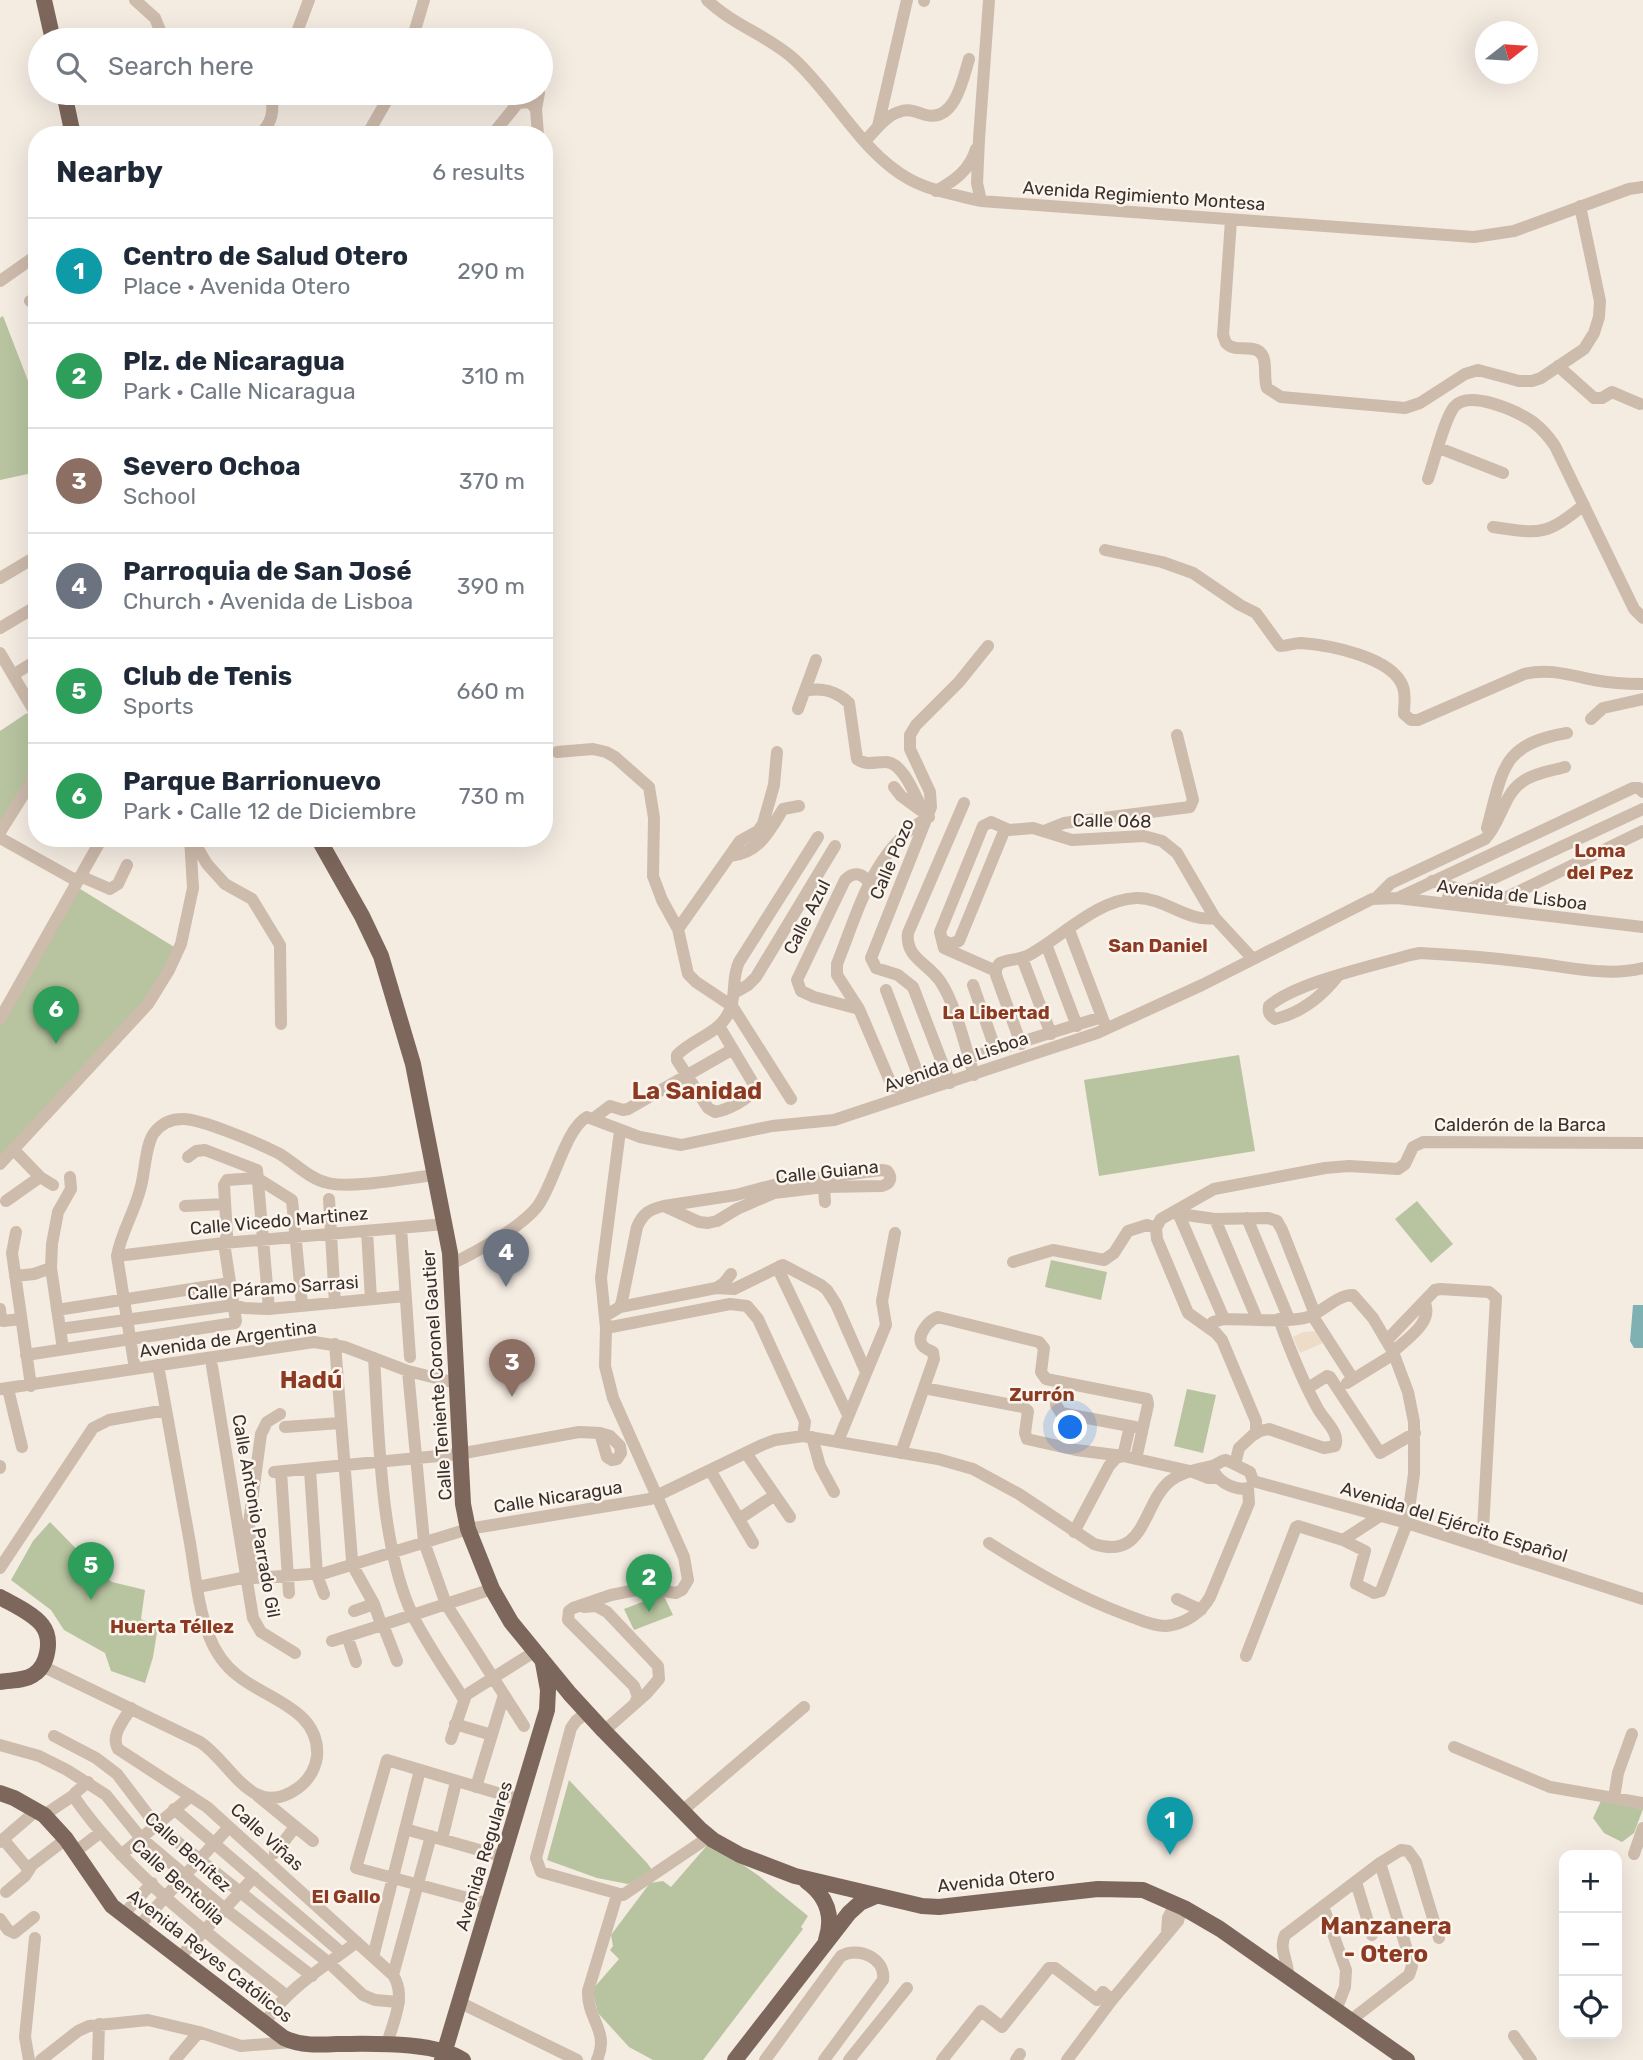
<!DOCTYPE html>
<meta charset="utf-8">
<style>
body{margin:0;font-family:Rubik,sans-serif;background:#f6f6f7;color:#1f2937}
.controls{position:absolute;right:21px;bottom:21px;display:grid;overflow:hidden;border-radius:14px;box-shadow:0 7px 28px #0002}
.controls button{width:63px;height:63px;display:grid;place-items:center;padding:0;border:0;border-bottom:2px solid #e0e1e3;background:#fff;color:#1f2937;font:35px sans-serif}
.compass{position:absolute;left:1475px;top:21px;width:63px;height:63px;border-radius:50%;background:#fff;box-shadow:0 7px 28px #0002;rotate:73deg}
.you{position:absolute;left:1071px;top:1428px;width:24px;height:24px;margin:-18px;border:5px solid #fff;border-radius:50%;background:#1a73e8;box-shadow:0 0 0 10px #1a73e833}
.badge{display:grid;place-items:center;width:46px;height:46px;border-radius:50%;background:#7c3aed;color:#fff;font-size:23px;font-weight:700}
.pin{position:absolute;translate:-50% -58px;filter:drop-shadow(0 2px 4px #0008)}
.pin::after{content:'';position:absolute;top:37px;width:24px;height:21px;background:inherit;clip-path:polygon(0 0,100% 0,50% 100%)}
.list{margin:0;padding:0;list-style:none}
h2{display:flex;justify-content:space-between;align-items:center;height:91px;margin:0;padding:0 28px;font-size:30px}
h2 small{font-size:23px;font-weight:400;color:#747a83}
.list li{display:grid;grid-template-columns:46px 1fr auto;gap:21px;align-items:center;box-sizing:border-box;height:105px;padding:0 28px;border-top:2px solid #e0e1e3}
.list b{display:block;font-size:26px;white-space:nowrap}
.list p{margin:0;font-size:23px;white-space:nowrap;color:#747a83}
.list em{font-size:23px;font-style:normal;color:#747a83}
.icon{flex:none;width:38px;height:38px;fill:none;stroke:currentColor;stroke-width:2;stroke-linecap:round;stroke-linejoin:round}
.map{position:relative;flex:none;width:1643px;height:2060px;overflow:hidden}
.search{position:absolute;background:#fff;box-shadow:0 7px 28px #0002;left:28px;top:28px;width:525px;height:77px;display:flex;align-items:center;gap:18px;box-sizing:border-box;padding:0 24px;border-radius:38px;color:#747a83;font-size:26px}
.panel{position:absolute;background:#fff;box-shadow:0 7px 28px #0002;left:28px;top:126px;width:525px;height:721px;border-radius:28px}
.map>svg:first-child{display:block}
.green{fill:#b8c4a0}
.plaza{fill:#ecdcc8}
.water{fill:#7fb0b2}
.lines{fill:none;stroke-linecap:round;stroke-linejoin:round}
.minor{stroke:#cdbbac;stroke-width:12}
.major{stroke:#7d675c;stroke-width:16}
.labels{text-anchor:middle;stroke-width:5;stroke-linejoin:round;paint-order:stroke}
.street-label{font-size:18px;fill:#3b302b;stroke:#fbf5ee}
.neighbourhood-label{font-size:19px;font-weight:bold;fill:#8c3b22;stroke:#fbf5ee}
.district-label{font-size:24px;font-weight:bold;fill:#8c3b22;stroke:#fbf5ee}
</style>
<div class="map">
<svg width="1643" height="2060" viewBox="0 0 1643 2060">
<rect width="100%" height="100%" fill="#f4ebe1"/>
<path class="green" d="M3 316 37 404V472L0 480V318Z
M27 713 37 726V770L0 830V731Z
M69 882 179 950 169 973 0 1168V1014L69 893Z
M1239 1055 1255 1151 1099 1176 1084 1080Z
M1417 1201 1453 1244 1431 1263 1395 1219Z
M1051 1260 1107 1272 1101 1300 1045 1287Z
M1187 1389 1216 1395 1203 1453 1174 1446Z
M50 1522 99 1572 112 1582 145 1590 141 1619 158 1626 153 1657 145 1683 111 1671 105 1653 64 1630 51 1610 11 1580 33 1541Z
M663 1594 673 1615 634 1630 624 1609Z
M569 1780 647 1863 655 1874 628 1884 597 1878 547 1860Z
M1601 1801 1643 1809 1634 1833 1622 1842 1604 1833 1593 1818Z
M710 1842 759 1876 808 1916 801 1927 803 1929 703 2060H653L629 2047 598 2013 592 1990 619 1959 610 1950 613 1946 611 1935 650 1883 663 1881 671 1887Z"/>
<path class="plaza" d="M1319 1331 1323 1343 1300 1353 1293 1337 1303 1332Z"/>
<path class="water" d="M1633 1305H1643V1348H1634L1630 1341Z"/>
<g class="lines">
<path class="minor" d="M135 0 155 18 164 40
M707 0C733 25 769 36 795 60 835 97 861 152 909 179 931 191 956 195 981 201L1474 237 1514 231 1629 189 1643 187
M924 1V0
M294 40 309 0
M412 40 424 0
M541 82 546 63
M66 100 101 93
M878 126 907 0
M259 135C273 123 274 110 271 93
M367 135 391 93
M492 135 518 103 530 102 536 109
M538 135 536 109 539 93
M865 141C875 131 885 116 899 112 909 108 916 112 926 115 955 122 963 79 969 59
M936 191C954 181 970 170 976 149
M981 201 977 183 979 139 989 0
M544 217 547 246 544 256
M1231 220 1223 335 1226 343C1234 351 1242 347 1253 349 1271 352 1262 376 1267 388L1281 397 1405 408 1420 403 1465 374 1478 370 1519 381H1532L1541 378 1584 349 1594 333 1599 317 1600 301 1580 206
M0 281 37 255
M30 301 37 298
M34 328 37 327
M1558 366 1594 398H1602L1612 392 1640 404
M1439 448 1503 473
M1428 479C1434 462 1444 420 1454 407 1469 389 1517 411 1533 422 1542 429 1549 437 1555 446L1634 609 1643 618
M1493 527C1541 534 1545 536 1584 505
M1105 550 1162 562 1193 573 1240 605 1256 613 1280 646C1287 646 1294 643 1301 643 1329 645 1393 657 1403 687 1406 696 1404 705 1404 714L1411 720H1418L1524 674C1549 668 1569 675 1594 680 1610 683 1626 684 1643 684
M0 578 37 556
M0 628 37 606
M0 653 37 716
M13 675 37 660
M805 691C821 687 837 691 849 703L857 759C866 766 875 762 885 762 903 761 916 798 924 813
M798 709 816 660
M1591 719 1603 708 1643 699
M557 752 593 749 606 752 615 757 649 787 654 818 653 876 662 900 678 929 688 974 696 982 732 1006 791 1099
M894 787 901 796 920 810
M964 803 908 933C905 958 928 963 940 981 955 1002 966 1049 974 1075
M929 817C874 847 859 909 837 964V975L859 1009 892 1086 901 1088 946 1073
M1487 828C1503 771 1500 744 1567 733
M1044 831 1064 823 1190 807 1193 800 1177 735
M0 832 37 773
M0 838 77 881
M194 842 207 864 225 884 252 899 280 945 281 1024
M730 856C759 853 769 832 783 809L799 806
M80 876 110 889 118 884 127 865
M1432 881 1466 891 1643 809
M1448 897 1501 900 1643 831
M1398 898 1633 788H1639L1643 792
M1375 899 1391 883 1485 839C1501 823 1503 795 1522 782 1534 773 1551 771 1565 767
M678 929 740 841 758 831 763 824 774 785 777 752
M1069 930 1102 1017
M943 940 950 944 959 941 1005 829
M1046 944 1077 1026
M1022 958 1051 1034
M996 971 944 948 940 932 983 826 991 822 1009 830 1033 828 1072 840 1144 836 1162 841 1177 853 1215 918 1253 959
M1337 977C1321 997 1301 1013 1275 1019 1269 1015 1268 1012 1269 1006 1297 982 1373 966 1410 955L1420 953C1458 955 1496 958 1534 963 1569 967 1608 977 1643 968
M973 985 996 1051
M886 990 921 1082
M734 993 748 985 756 977 835 846
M859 1009 814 997 801 991 797 980 845 880C854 871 863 873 870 884
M0 1019 102 838
M719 1026 756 1088C750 1099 727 1110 715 1112L708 1108 677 1060V1055C693 1038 719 1034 729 1012 737 996 731 979 739 962L818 837
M1021 1044 996 975V968L1000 963C1010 959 1021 960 1031 954 1064 935 1097 900 1136 898 1164 897 1188 923 1215 918
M969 1058 1102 1017 1106 1028
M950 1083 913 987 898 975 876 968 871 958 931 807 930 792 910 749V735L916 725 959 682 988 646
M594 1118 610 1106 623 1110 628 1109 733 1049
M13 1149 40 1177 53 1185
M188 1157 196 1151 205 1150 257 1170 269 1309
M0 1164 148 1004 169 970 181 944 193 888 190 838
M824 1187 825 1202
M329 1199 335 1303
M6 1201 40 1177
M185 1206 225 1204
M1172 1213 1215 1219 1268 1218 1277 1221 1282 1230 1315 1314
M1179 1215 1224 1319
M1247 1218 1289 1319
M1215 1219 1257 1319
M401 1228 410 1357
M367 1231 371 1299
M16 1232 12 1253 31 1386
M117 1256 224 1243 445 1224
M1013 1262 1053 1250 1104 1260 1114 1253 1128 1231 1147 1225 1156 1228
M451 1264C475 1253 521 1227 537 1207 554 1185 565 1129 587 1117L640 1137 681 1145 772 1126 834 1120 1097 1033 1202 985 1372 899 1397 898 1643 927
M780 1266 779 1271 848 1415
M15 1276 34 1274 51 1268
M716 1288 734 1289 783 1265 821 1285 827 1290 836 1304 866 1372
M620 1307 716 1288 724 1283 731 1274
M0 1309 1 1319 3 1321 21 1319
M57 1310 230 1283
M1312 1315 1353 1379
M605 1316 620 1307 622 1301 637 1227C643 1213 650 1209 664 1206L699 1222 708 1223 717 1221 737 1209 774 1193 824 1187 882 1186C890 1184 893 1178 887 1171L882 1170 785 1182 736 1195 664 1206
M1209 1327 1213 1322 1224 1319C1246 1319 1289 1323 1308 1317 1323 1312 1336 1295 1353 1295L1373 1318 1393 1352 1408 1392 1414 1422V1474L1407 1523 1381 1591 1374 1593 1356 1584 1365 1551 1343 1540 1298 1526 1296 1527 1246 1656
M606 1328 730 1304 747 1306 758 1319 802 1415 805 1422 803 1436
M60 1329 234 1305 244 1308 269 1309 405 1296
M1387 1340 1435 1290 1440 1289 1489 1292 1496 1298 1482 1547
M335 1344 352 1560 354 1568 374 1604 381 1624H385L492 1589
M63 1349 51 1268 52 1244 58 1212 71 1189 70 1177
M1393 1352C1406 1339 1435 1322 1424 1301
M26 1355 235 1323 236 1321 224 1243 227 1235 224 1185 227 1180 257 1178 292 1200 302 1305
M374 1358C379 1435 380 1547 413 1616 427 1644 446 1671 463 1698
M212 1366 253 1618 261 1632 295 1653
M135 1369 117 1256C121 1233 134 1213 140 1190 145 1175 145 1145 154 1133 161 1124 171 1119 182 1119 200 1118 260 1144 278 1153 294 1162 309 1179 328 1183 351 1189 408 1178 435 1175
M408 1371 424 1542 446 1604 524 1726
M1060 1382 1056 1405 1061 1413 1135 1427
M1347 1383 1394 1354
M924 1388 1023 1407 1028 1411 1025 1433 1027 1439 1076 1450 1123 1456 1130 1426
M1308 1388 1327 1376 1330 1377 1380 1453 1415 1433
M0 1389 314 1342 345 1347 408 1371 456 1383
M8 1389 22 1447
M280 1414 267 1422 261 1434 249 1523 252 1575 254 1578 325 1573 468 1529 650 1499 762 1445 775 1440 803 1436 938 1459 973 1469 1019 1494 1094 1544C1146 1561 1142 1504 1170 1481 1183 1471 1197 1470 1212 1466 1217 1465 1220 1461 1226 1460L1250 1472 1253 1481
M285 1427 340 1423
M1252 1436 1260 1431 1269 1429 1324 1448 1335 1446C1341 1434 1324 1420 1318 1409 1302 1380 1290 1350 1279 1319
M812 1437 820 1466 834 1492
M838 1441 886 1325 882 1301 895 1233
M746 1453 790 1517
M901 1453 934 1359 933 1352C929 1350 925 1349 922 1345 916 1335 929 1320 938 1317L1039 1342 1044 1348 1041 1372 1046 1379 1147 1399 1148 1405 1136 1459
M1235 1464 1239 1448 1256 1432V1421L1222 1340 1216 1333 1188 1313 1157 1239 1156 1228 1161 1219 1214 1189 1325 1168 1349 1166 1398 1169 1405 1164 1413 1147 1423 1142 1643 1143
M0 1466V1468
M310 1470 317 1575 324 1594
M710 1470 753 1543
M274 1472 459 1454 579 1432 600 1433 610 1436 620 1446 621 1453 617 1459 612 1460 607 1457 600 1433
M281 1472 289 1593
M1215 1473C1220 1483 1237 1491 1248 1488
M1253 1481 1407 1523 1643 1599
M739 1519 775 1495
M1074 1532 1109 1466 1116 1458 1123 1456 1190 1471 1208 1478H1217
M1343 1540 1380 1516
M989 1543C1033 1571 1076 1596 1124 1614 1138 1619 1152 1626 1166 1626 1185 1624 1201 1613 1210 1597L1249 1503 1248 1488
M0 1568 93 1428 109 1420 166 1410
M198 1587 247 1577
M1177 1599 1201 1610
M584 1607 596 1606 607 1612 658 1666 659 1679 646 1694 604 1731
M573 1608 611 1595 646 1588 676 1593 682 1590 688 1580 684 1557 613 1398 605 1366 606 1328 601 1278 620 1131
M573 1608 569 1611 568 1620 634 1686 638 1697 635 1703
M354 1611 374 1604
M383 1625 397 1661
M347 1636 356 1662
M332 1641 382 1625
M42 1666 200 1742C232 1763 252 1821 298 1788 309 1780 315 1769 317 1757 321 1709 265 1699 237 1675 224 1665 215 1651 209 1636 198 1607 195 1573 190 1543 179 1484 169 1424 158 1365
M131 1708C124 1720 110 1735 118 1749L207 1807 393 1975C407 1996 393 2022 387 2044
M587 1712 576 1721 571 1728 536 1858 541 1872 623 1895 709 1837
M455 1724 492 1735
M54 1736 96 1758 117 1774 155 1824 329 1963 363 1995 375 2000 399 2002
M451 1739 466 1695 534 1652
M0 1745 39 1756 67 1770 106 1795 140 1837 225 1909 312 1976
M1454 1747 1550 1787 1643 1803
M88 1782 75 1793 74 1797C127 1874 213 1938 287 1996
M476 1787 504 1695
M258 1796 313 1841
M1614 1798 1618 1773 1632 1734
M174 1809 342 1953
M682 1811 804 1707
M44 1815 74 1795
M405 1829 504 1857
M3 1839 29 1870
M442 1839 456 1782
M0 1842 37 1810
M75 1852 101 1832
M275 1853 295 1827
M1634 1854 1643 1828
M121 1855 191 1796
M1356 1882 1372 1935
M6 1892 25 1876 32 1865 66 1839
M490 1904 356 1868 387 1760 521 1800
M1323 1906 1346 1970 1345 1987 1336 2010
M123 1915 152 1883
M0 1919 8 1930 14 1933 34 1917
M138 1927 229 1827
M373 1957 420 1770
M178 1959 254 1877
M393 1975 431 1836
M1288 1976C1289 1962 1278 1949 1285 1935L1380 1863 1401 1850 1408 1851 1416 1862 1439 1938
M461 2003 577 2060
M1351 2020 1409 1975 1412 1966 1380 1863
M264 2024C286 1989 325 1966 357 1942
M1514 2036 1531 2060
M29 2060 25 2037 35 1938
M41 2060 78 2031 89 2026 148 2020 199 2032 241 2046 292 2042
M98 2060 99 2024
M175 2060 199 2032
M597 2060C610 2031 587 2020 588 1991L617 1895
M765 2060 841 1956C858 1946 886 1958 883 1980L824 2060
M849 2060 907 1988
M942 2060 981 2011 1002 2027 1049 1968H1055L1097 2000 1103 1992 1112 2000
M1016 2060 1020 2054
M1067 2060 1112 2000 1178 1921 1180 1914 1179 1905 1174 1906 1168 1918 1167 1933"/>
<path class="major" d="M44 0 53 40
M64 93 73 135
M318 838 362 916 381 956 413 1064 450 1253 463 1504 468 1529 492 1589 511 1622 570 1694 604 1731 701 1830 713 1840 740 1855 795 1876 922 1906 939 1907 1098 1889 1143 1890 1184 1908 1220 1929 1407 2060
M0 1597C12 1604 33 1613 42 1625 53 1639 48 1666 33 1675 24 1681 10 1680 0 1682
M0 1793 14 1798 44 1815 66 1839 112 1906 284 2038C301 2046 319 2045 338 2044 372 2044 433 2041 463 2060
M806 1881C827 1896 834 1916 826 1940
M442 2060 547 1710 548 1690 543 1663
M735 2060 849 1913 860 1903 876 1896"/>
</g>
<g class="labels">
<g class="street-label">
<text transform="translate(1144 196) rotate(4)" y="6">Avenida Regimiento Montesa</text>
<text transform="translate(1112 821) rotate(1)" y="6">Calle 068</text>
<text transform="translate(892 859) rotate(-67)" y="6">Calle Pozo</text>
<text transform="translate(1512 895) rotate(7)" y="6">Avenida de Lisboa</text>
<text transform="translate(807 917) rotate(-63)" y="6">Calle Azul</text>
<text transform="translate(956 1062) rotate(-19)" y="6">Avenida de Lisboa</text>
<text x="1520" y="1131">Calderón de la Barca</text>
<text transform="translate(827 1172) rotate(-6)" y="6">Calle Guiana</text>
<text transform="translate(279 1221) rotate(-5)" y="6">Calle Vicedo Martinez</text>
<text transform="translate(273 1288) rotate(-4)" y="6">Calle Páramo Sarrasi</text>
<text transform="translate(228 1339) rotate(-8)" y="6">Avenida de Argentina</text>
<text transform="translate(437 1375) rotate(-94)" y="6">Calle Teniente Coronel Gautier</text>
<text transform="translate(558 1497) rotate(-9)" y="6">Calle Nicaragua</text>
<text transform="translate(256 1516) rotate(80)" y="6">Calle Antonio Parrado Gil</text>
<text transform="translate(1454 1522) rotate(17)" y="6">Avenida del Ejército Español</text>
<text transform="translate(267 1837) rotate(42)" y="6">Calle Viñas</text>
<text transform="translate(188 1852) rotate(42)" y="6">Calle Benítez</text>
<text transform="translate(484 1856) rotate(-73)" y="6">Avenida Regulares</text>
<text transform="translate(996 1880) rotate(-6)" y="6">Avenida Otero</text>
<text transform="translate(178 1882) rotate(42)" y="6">Calle Bentolila</text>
<text transform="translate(210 1956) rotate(38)" y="6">Avenida Reyes Católicos</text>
</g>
<g class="neighbourhood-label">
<text x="1600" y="857">Loma<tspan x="1600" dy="22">del Pez</tspan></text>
<text x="1158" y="952">San Daniel</text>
<text x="996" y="1019">La Libertad</text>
<text x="1042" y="1401">Zurrón</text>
<text x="172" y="1633">Huerta Téllez</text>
<text x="346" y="1903">El Gallo</text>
</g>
<g class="district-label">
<text x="697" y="1099">La Sanidad</text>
<text x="311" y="1388">Hadú</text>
<text x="1386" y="1934">Manzanera<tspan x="1386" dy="28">- Otero</tspan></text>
</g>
</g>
</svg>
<div class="controls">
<button>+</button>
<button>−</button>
<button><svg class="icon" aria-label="locate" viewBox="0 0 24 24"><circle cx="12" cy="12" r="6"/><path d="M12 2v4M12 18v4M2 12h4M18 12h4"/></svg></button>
</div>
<svg class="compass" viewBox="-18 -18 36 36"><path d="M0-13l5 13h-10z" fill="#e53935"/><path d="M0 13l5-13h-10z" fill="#747a83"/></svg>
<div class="you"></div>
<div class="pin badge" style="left:1170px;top:1855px;background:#0f9aa8">1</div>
<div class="pin badge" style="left:649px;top:1612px;background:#2e9e5b">2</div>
<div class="pin badge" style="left:512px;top:1397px;background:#8d6e63">3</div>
<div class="pin badge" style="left:506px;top:1287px;background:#6b7280">4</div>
<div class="pin badge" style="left:91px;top:1600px;background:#2e9e5b">5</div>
<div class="pin badge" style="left:56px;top:1044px;background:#2e9e5b">6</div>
<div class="search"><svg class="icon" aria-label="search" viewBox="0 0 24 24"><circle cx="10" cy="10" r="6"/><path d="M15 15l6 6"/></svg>Search here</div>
<section class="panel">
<h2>Nearby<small>6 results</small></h2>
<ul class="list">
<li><span class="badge" style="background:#0f9aa8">1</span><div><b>Centro de Salud Otero</b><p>Place · Avenida Otero</p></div><em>290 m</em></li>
<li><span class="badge" style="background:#2e9e5b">2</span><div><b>Plz. de Nicaragua</b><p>Park · Calle Nicaragua</p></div><em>310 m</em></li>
<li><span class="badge" style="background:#8d6e63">3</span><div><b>Severo Ochoa</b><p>School</p></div><em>370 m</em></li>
<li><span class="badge" style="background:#6b7280">4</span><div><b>Parroquia de San José</b><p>Church · Avenida de Lisboa</p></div><em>390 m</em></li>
<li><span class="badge" style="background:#2e9e5b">5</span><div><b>Club de Tenis</b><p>Sports</p></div><em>660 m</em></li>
<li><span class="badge" style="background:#2e9e5b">6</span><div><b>Parque Barrionuevo</b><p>Park · Calle 12 de Diciembre</p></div><em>730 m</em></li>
</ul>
</section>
</div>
